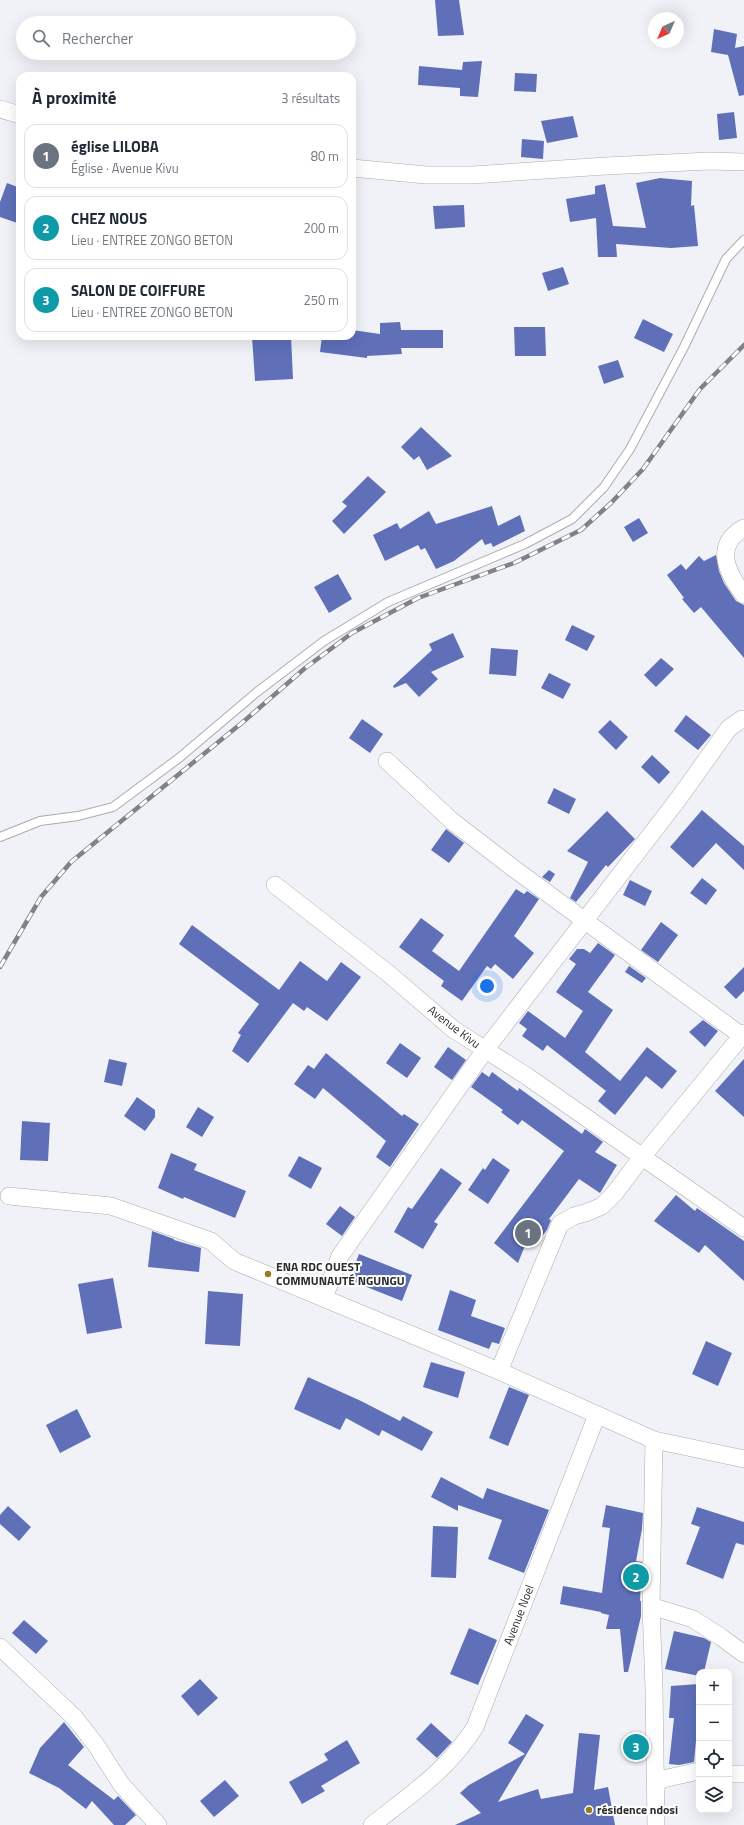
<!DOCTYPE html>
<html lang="fr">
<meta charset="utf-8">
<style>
body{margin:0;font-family:"Titillium Web",sans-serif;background:#f2f2f3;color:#1f2937}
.controls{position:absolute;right:12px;bottom:12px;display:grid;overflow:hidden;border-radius:8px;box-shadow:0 4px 16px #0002}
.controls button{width:36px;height:36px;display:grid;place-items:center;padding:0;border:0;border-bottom:1px solid #e0e1e3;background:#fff;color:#1f2937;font:20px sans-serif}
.compass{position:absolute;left:648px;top:12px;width:36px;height:36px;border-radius:50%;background:#fff;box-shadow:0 4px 16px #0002;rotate:224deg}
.you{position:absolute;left:487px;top:986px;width:14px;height:14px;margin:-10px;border:3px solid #fff;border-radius:50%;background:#1a73e8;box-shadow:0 0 0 6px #1a73e833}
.badge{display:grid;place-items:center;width:26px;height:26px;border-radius:50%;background:#977e25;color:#fff;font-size:13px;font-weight:700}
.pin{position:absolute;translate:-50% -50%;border:2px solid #fff;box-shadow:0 1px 4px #0006}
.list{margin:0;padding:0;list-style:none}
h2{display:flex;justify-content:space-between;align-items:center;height:52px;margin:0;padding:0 16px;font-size:17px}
h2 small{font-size:13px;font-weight:400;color:#747a83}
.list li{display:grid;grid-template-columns:26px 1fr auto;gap:12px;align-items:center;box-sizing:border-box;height:64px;margin:0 8px 8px;padding:0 8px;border:1px solid #e0e1e3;border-radius:12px}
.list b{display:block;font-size:15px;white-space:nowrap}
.list p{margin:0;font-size:13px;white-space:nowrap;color:#747a83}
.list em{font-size:13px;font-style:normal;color:#747a83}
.icon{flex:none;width:22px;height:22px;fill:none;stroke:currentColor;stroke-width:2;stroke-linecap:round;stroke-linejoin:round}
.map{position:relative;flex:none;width:744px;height:1825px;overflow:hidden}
.search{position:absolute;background:#fff;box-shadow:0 4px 16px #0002;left:16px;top:16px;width:340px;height:44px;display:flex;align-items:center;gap:10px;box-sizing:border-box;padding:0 14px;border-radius:22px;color:#747a83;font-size:15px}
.panel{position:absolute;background:#fff;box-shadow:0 4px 16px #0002;left:16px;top:72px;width:340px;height:268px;border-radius:12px}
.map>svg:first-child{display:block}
.building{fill:#5f70b9}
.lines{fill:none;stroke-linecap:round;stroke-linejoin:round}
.lane-casing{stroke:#aaacb1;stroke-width:10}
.street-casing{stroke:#aaacb1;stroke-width:18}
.lane{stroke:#fff;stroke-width:8}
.street{stroke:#fff;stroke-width:17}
.rail-casing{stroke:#818286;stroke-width:4.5}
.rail{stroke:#fff;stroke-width:3;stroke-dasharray:9;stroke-linecap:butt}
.poi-dot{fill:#977e25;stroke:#fff;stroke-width:1.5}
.labels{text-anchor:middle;stroke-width:4;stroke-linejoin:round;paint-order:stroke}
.street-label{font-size:12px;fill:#2d2d2f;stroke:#fff}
.poi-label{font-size:12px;font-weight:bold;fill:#2d2d2f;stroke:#fff;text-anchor:start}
</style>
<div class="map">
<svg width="744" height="1825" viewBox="0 0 744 1825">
<rect width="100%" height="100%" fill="#f0f2f7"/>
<path class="building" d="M435 0H459L464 35 438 36Z
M714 29 737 34 735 48 744 46V95L739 96 728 55 711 52Z
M482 61 478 97 460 96V88L418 85 419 66 462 70 463 62Z
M515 73 537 74 536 92 514 91Z
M734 112 737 138 719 140 717 114Z
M573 116 578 137 547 143 541 121Z
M522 139 544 141 543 159 521 157Z
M660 178 692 181 691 206 694 205 698 246 671 248 616 244 617 257H598L596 218 570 222 566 199 595 194V186L605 184 613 226 646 228 636 183Z
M7 183 20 188V224L0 217V202Z
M464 205 465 227 435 229 433 206Z
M563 267 569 284 548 291 542 273Z
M643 319 673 334 664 352 634 338Z
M400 322 401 330H443V348H401L402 354 367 356V358L320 352 322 336H352V330L380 334V323Z
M514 327H545L546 356H515Z
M252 336H291L293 379 255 381Z
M618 360 624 377 604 384 598 366Z
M421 427 452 456 427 470 419 456 414 460 401 447Z
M368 476 386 492 344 534 332 521 347 506 342 502Z
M492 506 498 526 520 515 525 531 493 547 491 543 485 545 482 539 454 561 436 569 425 548 421 550 418 545 385 561 373 535 397 523 400 529 429 511 436 524Z
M639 518 648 533 633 542 624 527Z
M716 555 719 571 724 583 736 601 744 605V658L701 607 694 613 682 599 684 598 667 575 681 564 686 570 699 556 704 561Z
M338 574 352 599 329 613 314 587Z
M572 625 595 636 587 651 565 640Z
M453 633 464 657 431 672 438 679 419 697 406 683 394 688 393 686 432 650 429 644Z
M491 648 518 650 516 676 489 674Z
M661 658 674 669 656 687 644 675Z
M549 673 571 684 563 699 541 688Z
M686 715 711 735 698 750 674 731Z
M362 719 383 734 370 753 349 738Z
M610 720 628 737 616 750 598 732Z
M652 755 670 772 659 784 641 767Z
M554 788 576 799 569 814 547 803Z
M702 810 744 846V870L716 843 693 868 670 847Z
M607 811 635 839 608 867 606 865 576 902 570 898 588 862 567 851Z
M446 829 464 843 449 863 431 850Z
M549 870 555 874 550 882 542 877Z
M702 878 717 890 706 905 690 893Z
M630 880 652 891 645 906 623 895Z
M516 889 524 894 527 891 539 899 514 936 534 953 513 979 495 964 491 969 487 966 462 1001 441 986 444 981 399 947 421 918 444 935 432 951 459 971Z
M661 922 678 935 658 962 641 950Z
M192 925 279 990 300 961 327 981 341 962 361 977 327 1021 307 1007 304 1011 293 1003 248 1063 232 1051 241 1035 238 1033 259 1004 179 944Z
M598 943 615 955 588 992 613 1010 585 1052 620 1081 647 1047 677 1071 662 1089 646 1076 615 1115 598 1101 606 1091 547 1045 543 1051 522 1036 527 1029 519 1023 528 1011 565 1038 583 1011 556 992 576 964 569 959 577 949H584L590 953Z
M629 966 646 978 642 983 625 972Z
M744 967V991L736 999 724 987Z
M703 1020 718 1031 705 1047 689 1032Z
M400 1043 421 1058 407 1078 386 1063Z
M448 1047 466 1060 452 1080 434 1067Z
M326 1053 402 1116 404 1114 419 1124 390 1167 376 1157 386 1141 323 1088 315 1099 294 1084 308 1065 314 1069Z
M109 1059 127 1063 122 1086 104 1082Z
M744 1059V1117L715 1091Z
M482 1072 489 1077 492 1072 518 1091 519 1088 582 1134 585 1129 603 1142 595 1152 617 1165 600 1193 579 1179 549 1219 551 1220 547 1230 539 1240 530 1233 518 1263 494 1243 564 1151 522 1120 518 1125 501 1112 503 1110 471 1087Z
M137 1097 155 1110V1117L145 1131 124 1116Z
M198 1107 214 1117 202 1137 186 1127Z
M22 1121 50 1123 48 1161 20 1160Z
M171 1153 197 1164 194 1170 246 1191 235 1218 184 1197 183 1199 158 1188Z
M299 1156 322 1168 311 1189 288 1176Z
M493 1158 510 1170 488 1204 468 1190 483 1168 485 1170Z
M441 1168 462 1183 434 1222 438 1224 423 1249 394 1232 408 1207 412 1209Z
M676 1195 695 1211 697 1208 744 1241V1281L705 1245 699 1253 654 1221Z
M340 1206 355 1217 342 1236 326 1224Z
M152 1231 174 1239V1240L201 1248 199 1272 148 1267Z
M359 1254 412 1275 402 1301 349 1280Z
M113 1278 122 1328 87 1334 78 1284Z
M450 1290 476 1300 471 1316 505 1328 499 1344 492 1342 489 1349 438 1330Z
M208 1291 243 1294 240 1346 205 1344Z
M706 1341 732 1353 718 1386 692 1374Z
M431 1362 465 1372 458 1398 423 1387Z
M308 1377 361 1401 400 1421 403 1416 433 1432 422 1451 382 1430 379 1436 346 1418 340 1430 294 1409Z
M509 1387 529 1395 508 1446 489 1438Z
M77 1409 91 1437 60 1453 46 1425Z
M441 1477 483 1499 487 1488 549 1510 524 1573 488 1559 502 1520 458 1505V1511L431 1497Z
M606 1505 643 1513 642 1529 636 1561 642 1562 640 1601H641V1616L628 1672H624L620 1629H606L609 1615 601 1613V1612L560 1604 563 1586 602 1593 610 1528 602 1527Z
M8 1506 31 1527 19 1541 0 1524V1515Z
M697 1507 744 1522V1545L736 1543 723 1579 686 1564 700 1527 691 1524Z
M433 1526 458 1527 456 1578 431 1577Z
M24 1620 48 1641 36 1654 12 1633Z
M469 1628 497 1640 478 1685 450 1674Z
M674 1631 704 1638 711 1642 704 1672H699V1676L665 1669Z
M200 1679 218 1698 198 1716 181 1696Z
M699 1684V1710L694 1762 679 1765 669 1764 674 1718H669L671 1686Z
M526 1714 544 1725 498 1802 538 1789 541 1799 573 1793 579 1733 600 1735 594 1790 608 1787 615 1825H455L481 1813 460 1793 469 1785 525 1754 508 1743Z
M64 1722 84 1747 68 1765 114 1800 118 1796 136 1815 125 1825H114L92 1801 86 1809 59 1788 29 1773 40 1748Z
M431 1723 452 1742 437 1758 416 1739Z
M347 1740 360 1763 321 1786 325 1791 302 1804 289 1782 328 1760 324 1754Z
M225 1780 239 1796 214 1817 200 1801Z"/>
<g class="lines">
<g class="lane-casing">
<path id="lane" d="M0 837 40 821 78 816 113 807 179 758 257 692 324 641 388 602 525 544 572 519 604 487 630 449 684 347 726 259 744 240"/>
</g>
<g class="street-casing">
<path id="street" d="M0 109 20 115
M352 168 426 175H472L606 166 709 161 744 162
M744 528C713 545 727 573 744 595
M387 761 452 821 513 868 742 1036
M275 885 389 974 453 1029 528 1077 744 1228
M9 1196 111 1206 211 1241 234 1261 499 1371 654 1440 744 1459
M324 1298 340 1256 485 1050 679 798 729 728 742 719 744 720
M499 1371 560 1224 574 1216 588 1212 602 1206 614 1194 642 1157 744 1033
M654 1440 651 1606 654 1689 656 1825
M651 1606 693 1619 721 1637 744 1654
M0 1647 74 1717 96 1745 121 1784 158 1825
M729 1774H744
M655 1785 663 1779 699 1771
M372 1825C410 1795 449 1769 475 1727L597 1415"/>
</g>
<use href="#lane" class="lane"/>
<use href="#street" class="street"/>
<g class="rail-casing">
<path id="rail" d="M0 967 41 897 71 862 243 722 304 669 352 633 418 598 514 563 581 530 611 503 643 469 700 389 744 345"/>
</g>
<use href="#rail" class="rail"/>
</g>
<g class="poi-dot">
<circle cx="268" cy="1274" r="4"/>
<circle cx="589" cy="1810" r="4"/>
</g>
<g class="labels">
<g class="street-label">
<text transform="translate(454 1027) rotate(37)" y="4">Avenue Kivu</text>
<text transform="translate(519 1615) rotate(-69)" y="4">Avenue Noel</text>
</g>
<g class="poi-label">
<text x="276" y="1271">ENA RDC OUEST<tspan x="276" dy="14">COMMUNAUTÉ NGUNGU</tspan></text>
<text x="597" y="1814">résidence ndosi</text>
</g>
</g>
</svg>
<div class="controls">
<button>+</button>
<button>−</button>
<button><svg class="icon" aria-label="locate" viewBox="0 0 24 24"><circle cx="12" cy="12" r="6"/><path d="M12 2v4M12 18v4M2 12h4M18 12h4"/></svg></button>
<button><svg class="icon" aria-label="layers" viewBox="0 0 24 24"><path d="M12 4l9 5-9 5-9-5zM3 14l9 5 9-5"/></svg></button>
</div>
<svg class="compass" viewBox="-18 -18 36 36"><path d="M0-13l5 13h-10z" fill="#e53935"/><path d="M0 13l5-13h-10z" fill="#747a83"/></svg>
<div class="you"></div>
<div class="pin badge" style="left:528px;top:1233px;background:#6b7280">1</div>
<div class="pin badge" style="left:636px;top:1577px;background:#0f9aa8">2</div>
<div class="pin badge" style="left:636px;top:1747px;background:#0f9aa8">3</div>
<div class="search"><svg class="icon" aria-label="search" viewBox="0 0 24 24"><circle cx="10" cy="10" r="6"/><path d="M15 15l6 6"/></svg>Rechercher</div>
<section class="panel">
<h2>À proximité<small>3 résultats</small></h2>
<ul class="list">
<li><span class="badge" style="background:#6b7280">1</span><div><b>église LILOBA</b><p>Église · Avenue Kivu</p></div><em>80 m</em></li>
<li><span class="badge" style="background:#0f9aa8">2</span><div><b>CHEZ NOUS</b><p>Lieu · ENTREE ZONGO BETON</p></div><em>200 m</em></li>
<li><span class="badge" style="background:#0f9aa8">3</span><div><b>SALON DE COIFFURE</b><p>Lieu · ENTREE ZONGO BETON</p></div><em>250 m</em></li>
</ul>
</section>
</div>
